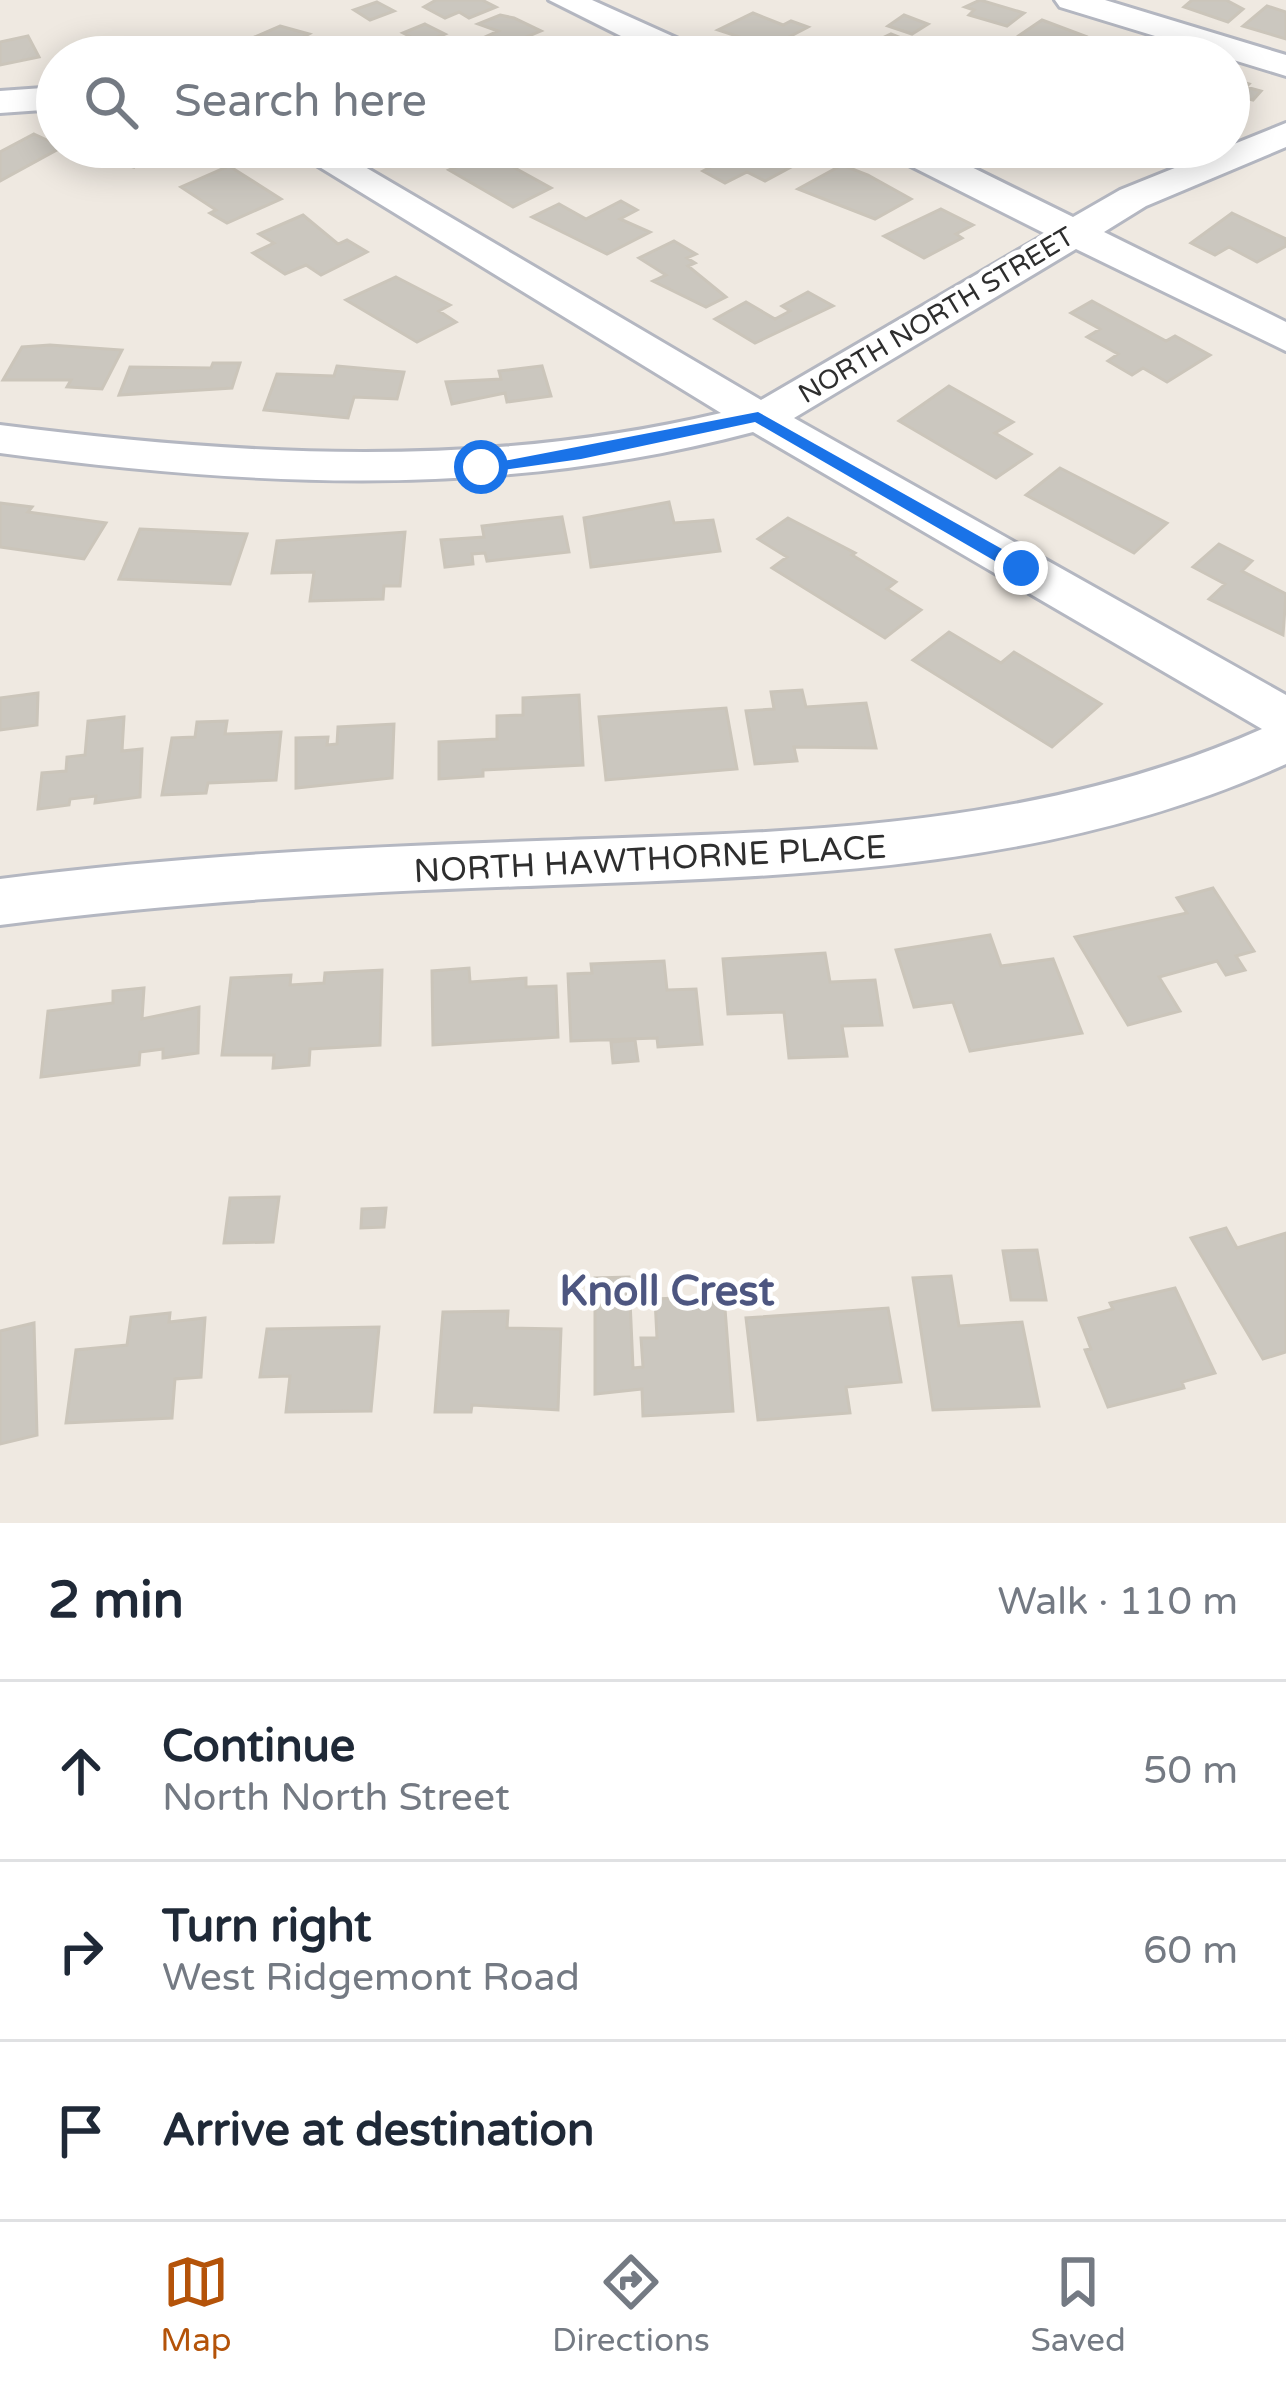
<!DOCTYPE html>
<meta charset="utf-8">
<style>
body{margin:0;font-family:"Varela Round",sans-serif;background:#f6f6f7;color:#1f2937}
.stop{position:absolute;width:36px;height:36px;margin:-27px;border:9px solid #1a73e8;border-radius:50%;background:#fff}
.stop.end{background:#1a73e8;border-color:#fff;box-shadow:0 3px 12px #0008}
.list{margin:0;padding:0;list-style:none}
h2{display:flex;justify-content:space-between;align-items:center;height:156px;margin:0;padding:0 48px;font-size:51px}
h2 small{font-size:39px;font-weight:400;color:#747a83}
.list li{display:grid;grid-template-columns:78px 1fr auto;gap:36px;align-items:center;box-sizing:border-box;height:180px;padding:0 48px;border-top:3px solid #e0e1e3}
.list b{display:block;font-size:45px;white-space:nowrap}
.list p{margin:0;font-size:39px;white-space:nowrap;color:#747a83}
.list em{font-size:39px;font-style:normal;color:#747a83}
.icon{flex:none;width:66px;height:66px;fill:none;stroke:currentColor;stroke-width:2;stroke-linecap:round;stroke-linejoin:round}
.map{position:relative;flex:none;width:1286px;height:1523px;overflow:hidden}
.search{position:absolute;background:#fff;box-shadow:0 6px 30px #0003;left:36px;right:36px;top:36px;height:132px;display:flex;align-items:center;gap:30px;box-sizing:border-box;padding:0 42px;border-radius:66px;color:#747a83;font-size:45px}
.sheet{height:696px;background:#fff}
nav{display:flex;justify-content:space-around;align-items:center;box-sizing:border-box;height:168px;border-top:3px solid #e0e1e3;background:#fff;font-size:33px;color:#747a83}
nav a{display:grid;justify-items:center;gap:6px}
nav .on{color:#b45309}
.map>svg:first-child{display:block}
.building{fill:#cbc7bf;stroke:#cbc5ba;stroke-width:3}
.lines{fill:none;stroke-linecap:round;stroke-linejoin:round}
.street-casing{stroke:#b4b7c1;stroke-width:6}
.street{fill:#fff;fill-rule:evenodd}
.route{fill:#1a73e8}
.labels{text-anchor:middle;stroke-width:10;stroke-linejoin:round;paint-order:stroke}
.far-street-label{font-size:27px;fill:#2e2e2e;stroke:#fff}
.street-label{font-size:33px;fill:#2e2e2e;stroke:#fff}
.near-neighbourhood-label{font-size:42px;font-weight:bold;fill:#4d5680;stroke:#fff}
</style>
<div class="map">
<svg width="1286" height="1523" viewBox="0 0 1286 1523">
<rect width="100%" height="100%" fill="#efe9e1"/>
<path class="building" d="M436 0H482L496 7 469 18 459 12 445 18 424 7Z
M980 0 1024 13 1007 26 969 15 974 10 965 7Z
M1192 0H1226L1243 9 1228 22 1184 7Z
M377 2 394 11 370 20 354 10Z
M1267 6 1286 12V39L1243 26Z
M753 13 783 25 791 21 808 27 770 47 718 30Z
M500 15 514 18 541 31 505 46 485 37 498 31 478 24Z
M904 15 928 24 912 34 888 26Z
M1042 20 1085 36 1065 48 1017 37Z
M425 24 445 34 423 43 403 33Z
M280 26 309 34 292 43 313 51 302 57H249L227 49Z
M891 34 916 44 902 51 874 42Z
M28 36 39 57 0 65V42Z
M963 38 985 46 968 57 945 49Z
M188 39 186 57H84L86 46Z
M560 40 595 57 529 54Z
M1103 42 1142 55 1082 57Z
M1229 78 1249 84 1246 87 1261 91 1253 100 1229 94Z
M34 134 62 147 0 181V152Z
M97 147H189L203 150 184 166 145 157 134 167 86 155Z
M698 147H747L764 155 779 148 804 160 765 181 747 172 725 183 703 171 724 160Z
M1025 147H1103L1096 151 1098 158 1088 156 1074 164 1046 156 1029 165 1009 155Z
M488 153 551 188 513 207 449 170Z
M842 165 868 175 911 199 875 219 798 189Z
M229 166 281 199 227 223 210 213 216 210 181 187Z
M621 201 637 210 620 219 650 232 607 254 532 217 559 204 586 219Z
M941 209 973 225 956 234 962 238 924 258 884 236Z
M1232 213 1286 239V246L1257 262 1229 247 1215 255 1191 243Z
M303 215 338 244 347 240 367 252 321 275 306 265 285 274 253 253 274 243 259 234Z
M674 241 696 254 687 258 695 263 688 266 726 297 706 307 653 281 666 275 639 258Z
M396 277 450 305 439 311 456 322 417 342 346 300Z
M808 292 833 306 755 343 715 319 746 302 775 319 790 311 782 306Z
M1092 301 1166 341 1175 336 1210 355 1167 382 1143 368 1132 375 1108 361 1118 354 1087 337 1100 329 1071 313Z
M50 345 122 350 102 389 67 387 71 380H3L22 347Z
M213 363H240L232 388 119 395 130 367 211 368Z
M337 366 404 372 397 399 354 397 348 418 264 410 277 374 334 376Z
M542 366 551 396 507 402 505 393 452 404 446 382 501 379 499 371Z
M949 386 1013 422 995 433 1031 454 996 478 899 421Z
M1060 468 1167 523 1134 553 1026 495Z
M669 502 674 523 713 520 720 551 591 567 584 518Z
M0 503 32 507 28 512 106 523 84 559 0 547Z
M562 517 569 552 487 561 485 553 472 554 473 564 445 567 441 540 484 537 482 526Z
M788 518 855 553 852 555 896 582 887 589 921 610 885 638 772 568 787 557 758 539Z
M140 529 247 534 230 584 119 579Z
M405 532 400 586H384L383 599 310 601 314 572 272 573 277 541Z
M1219 544 1252 561 1242 571 1286 594 1283 635 1209 599 1225 584 1193 567Z
M949 632 1001 663 1014 652 1101 704 1052 747 913 660Z
M802 690 806 707 866 703 876 748 794 747 797 761 755 764 746 711 774 709 771 692Z
M38 693 37 725 0 730V698Z
M579 695 583 765 483 770V776L439 779V742L497 739V716L523 715V698Z
M726 708 737 769 606 780 599 717Z
M124 717 122 751 142 749 140 797 95 803 96 796 70 799 69 805 38 809 42 773 66 771 67 757 85 755 88 721Z
M227 721 225 734 281 732 276 780 208 783 206 793 162 795 172 738 195 737 197 722Z
M394 724 392 778 296 788V738L328 737 327 745 337 744 338 727Z
M1213 888 1254 951 1236 956 1245 970 1226 975 1217 961 1159 977 1180 1011 1128 1025 1075 937 1187 913 1177 898Z
M990 935 1001 966 1053 959 1082 1033 970 1051 953 1002 914 1007 896 950Z
M825 953 830 982 875 980 882 1025 842 1026 847 1056 789 1058 784 1012 728 1014 723 959Z
M664 961 667 990 696 989 702 1044 658 1047 657 1038 571 1041 568 974 592 973 591 964Z
M469 968 470 982 526 978V987L556 986 558 1037 433 1045 432 971Z
M382 970 380 1045 310 1049 309 1065 273 1068 274 1055H222L231 978 291 975 290 985 324 983 325 973Z
M144 988 142 1019 199 1007 198 1053 163 1058V1049L140 1052 139 1065 41 1077 48 1011 113 1003V991Z
M635 1040 638 1061 613 1063 611 1042Z
M279 1197 273 1242 224 1243 230 1198Z
M386 1208 384 1227 361 1228 362 1209Z
M1226 1228 1237 1248 1286 1233V1352L1263 1359 1191 1238Z
M1037 1250 1046 1300H1011L1003 1251Z
M951 1276 959 1326 1022 1322 1039 1406 933 1410 913 1278Z
M629 1277 633 1368 643 1367 641 1338H657L655 1299 724 1296 733 1411 643 1416 642 1389 595 1394V1278Z
M1175 1288 1215 1373 1182 1382 1184 1388 1108 1407 1085 1350 1091 1349 1079 1318 1113 1309 1110 1303Z
M888 1308 901 1382 846 1387 850 1413 758 1420 746 1318Z
M508 1311 507 1328 561 1329 558 1410 472 1405 471 1412H435L443 1312Z
M170 1313 169 1322 205 1318 201 1377 175 1379 172 1418 66 1423 76 1350 127 1345 131 1317Z
M34 1323 37 1435 0 1444V1331Z
M379 1327 371 1411 286 1412 290 1376 260 1377 267 1329Z"/>
<g class="lines">
<g class="street-casing">
<path id="street" d="M549 0H592L703 50 708 57H663Z
M1055 0H1105L1286 55V76L1060 7Z
M57 87V109L0 113V91Z
M1286 123V147L1146 206 1104 232 1286 322V351L1076 249 794 418 1286 695V764C1046 873 786 876 527 886 351 892 175 902 0 925V879C178 856 357 847 537 841 787 832 1029 832 1262 729L753 432C502 499 254 487 0 453V425C242 456 480 470 721 413L287 147H331L761 400 1046 234 889 155 884 147H931L1073 217 1120 190Z"/>
</g>
<use href="#street" class="street"/>
</g>
<path class="route" d="M758 412 1027 563 1029 568 1014 572 755 422 581 459 481 473 473 467Z"/>
<g class="labels">
<g class="far-street-label">
<text transform="translate(936 315) rotate(-31)" y="9">NORTH NORTH STREET</text>
</g>
<g class="street-label">
<text transform="translate(650 858) rotate(-3)" y="12">NORTH HAWTHORNE PLACE</text>
</g>
<g class="near-neighbourhood-label">
<text x="667" y="1305">Knoll Crest</text>
</g>
</g>
</svg>
<div class="stop" style="left:481px;top:467px"></div>
<div class="stop end" style="left:1021px;top:568px"></div>
<div class="search"><svg class="icon" aria-label="search" viewBox="0 0 24 24"><circle cx="10" cy="10" r="6"/><path d="M15 15l6 6"/></svg>Search here</div>
</div>
<section class="sheet">
<h2>2 min<small>Walk · 110 m</small></h2>
<ul class="list">
<li><svg class="icon" aria-label="ahead" viewBox="0 0 24 24"><path d="M12 20V5M6 11l6-6 6 6"/></svg><div><b>Continue</b><p>North North Street</p></div><em>50 m</em></li>
<li><svg class="icon" aria-label="right" viewBox="0 0 24 24"><path d="M7 20v-9h11M14 6l5 5-5 5"/></svg><div><b>Turn right</b><p>West Ridgemont Road</p></div><em>60 m</em></li>
<li><svg class="icon" aria-label="arrive" viewBox="0 0 24 24"><path d="M6 21V4h12l-3 4 3 4H6"/></svg><div><b>Arrive at destination</b></div></li>
</ul>
</section>
<nav>
<a class="on"><svg class="icon" aria-label="map" viewBox="0 0 24 24"><path d="M3 6l6-2 6 2 6-2v14l-6 2-6-2-6 2zM9 4v14M15 6v14"/></svg>Map</a>
<a><svg class="icon" aria-label="directions" viewBox="0 0 24 24"><path d="M12 3l9 9-9 9-9-9zM9 14v-3h6M13 9l2 2-2 2"/></svg>Directions</a>
<a><svg class="icon" aria-label="saved" viewBox="0 0 24 24"><path d="M7 4h10v16l-5-4-5 4z"/></svg>Saved</a>
</nav>
